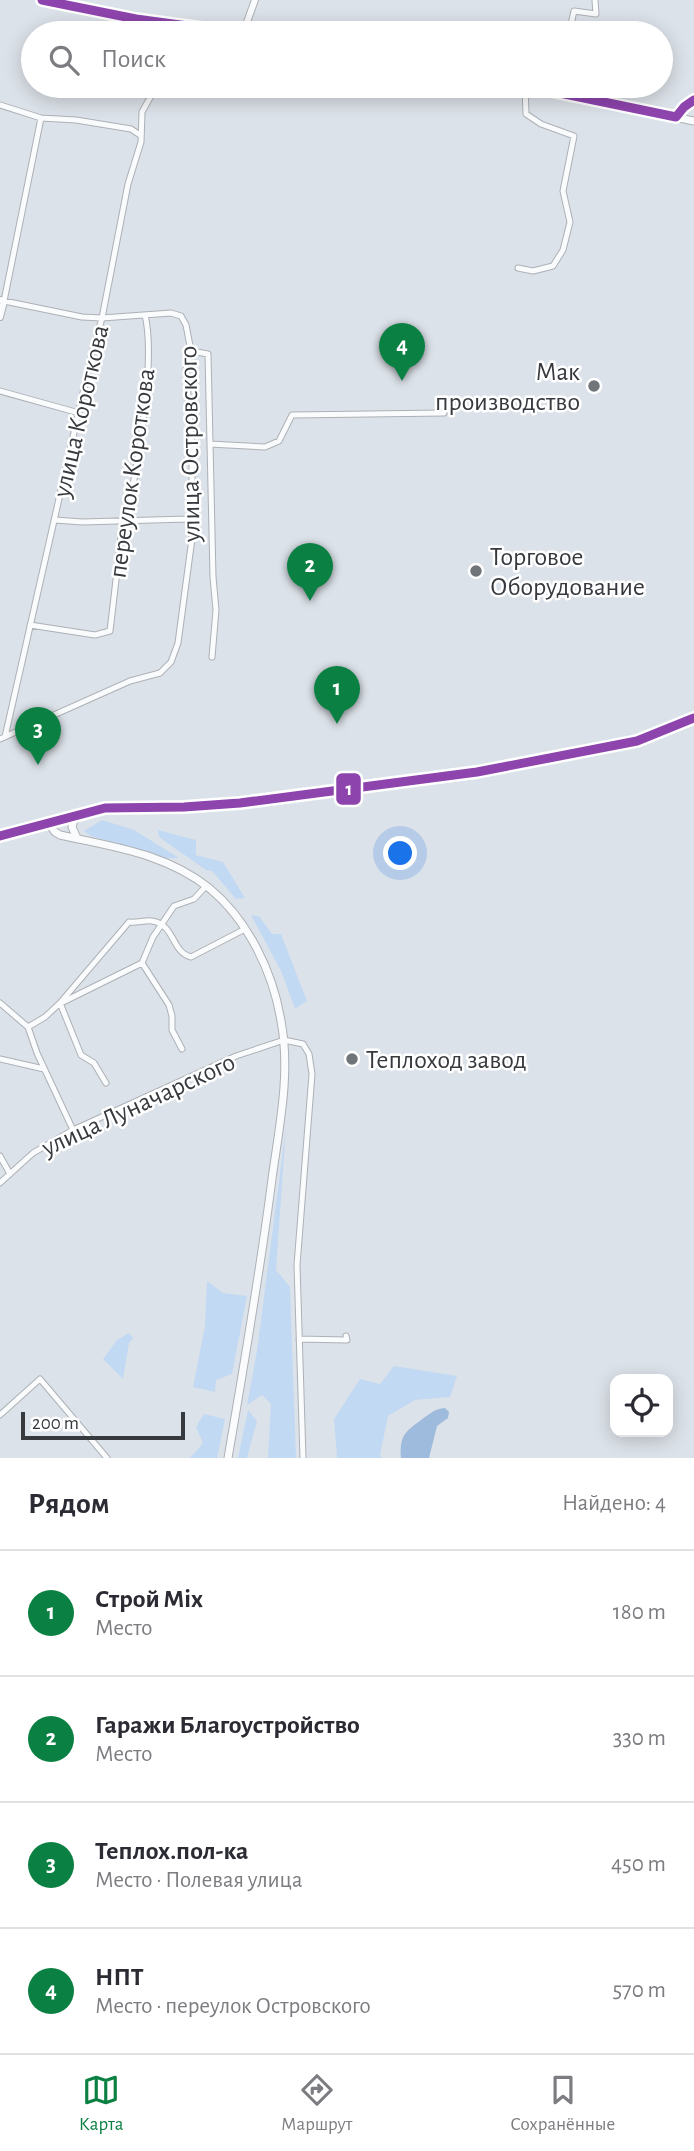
<!DOCTYPE html>
<html lang="ru">
<meta charset="utf-8">
<style>
body{margin:0;font-family:"Alegreya Sans",sans-serif;background:#f2f2f3;color:#2b2b33}
.controls{position:absolute;right:21px;bottom:21px;display:grid;overflow:hidden;border-radius:14px;box-shadow:0 4px 18px #0003}
.controls button{width:63px;height:63px;display:grid;place-items:center;padding:0;border:0;border-bottom:2px solid #e1e1e2;background:#fff;color:#2b2b33;font:35px sans-serif}
.scale{position:absolute;left:21px;bottom:18px;width:164px;box-sizing:border-box;padding-left:7px;border:4px solid #363a3f;border-top:0;font-size:19px;line-height:24px;white-space:nowrap;color:#363a3f;-webkit-text-stroke:5px #fff;paint-order:stroke}
.you{position:absolute;left:401px;top:854px;width:24px;height:24px;margin:-18px;border:5px solid #fff;border-radius:50%;background:#1a73e8;box-shadow:0 0 0 10px #1a73e833}
.badge{display:grid;place-items:center;width:46px;height:46px;border-radius:50%;background:#0b8043;color:#fff;font-size:23px;font-weight:700}
.pin{position:absolute;translate:-50% -58px;filter:drop-shadow(0 2px 4px #0008)}
.pin::after{content:'';position:absolute;top:37px;width:24px;height:21px;background:inherit;clip-path:polygon(0 0,100% 0,50% 100%)}
.list{margin:0;padding:0;list-style:none}
h2{display:flex;justify-content:space-between;align-items:center;height:91px;margin:0;padding:0 28px;font-size:30px}
h2 small{font-size:23px;font-weight:400;color:#7c7c81}
.list li{display:grid;grid-template-columns:46px 1fr auto;gap:21px;align-items:center;box-sizing:border-box;height:126px;padding:0 28px;border-top:2px solid #e1e1e2}
.list b{display:block;font-size:26px;white-space:nowrap}
.list p{margin:0;font-size:23px;white-space:nowrap;color:#7c7c81}
.list em{font-size:23px;font-style:normal;color:#7c7c81}
.icon{flex:none;width:38px;height:38px;fill:none;stroke:currentColor;stroke-width:2;stroke-linecap:round;stroke-linejoin:round}
.map{position:relative;flex:none;width:694px;height:1458px;overflow:hidden}
.search{position:absolute;background:#fff;box-shadow:0 4px 18px #0003;left:21px;right:21px;top:21px;height:77px;display:flex;align-items:center;gap:18px;box-sizing:border-box;padding:0 24px;border-radius:38px;color:#7c7c81;font-size:26px}
.sheet{height:595px;background:#fff}
nav{display:flex;justify-content:space-around;align-items:center;box-sizing:border-box;height:98px;border-top:2px solid #e1e1e2;background:#fff;font-size:19px;color:#7c7c81}
nav a{display:grid;justify-items:center;gap:4px}
nav .on{color:#0b8043}
.map>svg:first-child{display:block}
.green{fill:#c2d9f3}
.water{fill:#9ebadc}
.lines{fill:none;stroke-linecap:round;stroke-linejoin:round}
.minor-casing{stroke:#adb1b6;stroke-width:7}
.tertiary-casing{stroke:#adb1b6;stroke-width:8}
.secondary-casing{stroke:#adb1b6;stroke-width:9}
.minor{stroke:#fafbfc;stroke-width:5}
.tertiary{stroke:#fafbfc;stroke-width:6}
.secondary{stroke:#fafbfc;stroke-width:7}
.bus-1-casing{stroke:#fff;stroke-width:14}
.bus-1{stroke:#8e44ad;stroke-width:9}
.poi-dot{fill:#70757a;stroke:#fff;stroke-width:2.5}
.labels{text-anchor:middle;stroke-width:5;stroke-linejoin:round;paint-order:stroke}
.poi-label{font-size:26px;fill:#363a3f;stroke:#fff;text-anchor:start}
.street-label{font-size:26px;fill:#363a3f;stroke:#fff}
.line-badge{stroke:#fff;stroke-width:2.5}
.badge-label{font-size:19px;text-anchor:middle;font-weight:bold;fill:#fff}
</style>
<div class="map">
<svg width="694" height="1458" viewBox="0 0 694 1458">
<rect width="100%" height="100%" fill="#dce2e9"/>
<path class="green" d="M102 820 134 830 179 858H165L91 836 84 831Z
M158 830 196 840V855L223 862 245 898 236 899 212 871 206 870 159 837Z
M251 915 259 916 272 934H281L307 1001 295 1009 282 973Z
M286 1127 276 1270 290 1287 296 1458H268L271 1404 262 1395 247 1405 257 1351Z
M207 1281 223 1293 247 1296 232 1374 216 1380 215 1392 193 1387 205 1326Z
M129 1333 133 1338 129 1343 123 1379 103 1359 117 1340Z
M394 1366 457 1376 450 1397 415 1400 388 1416 380 1455 382 1458H337L334 1419 360 1379 380 1384Z
M248 1410 257 1421 247 1458H238Z
M204 1414 225 1419 217 1458H190L203 1443 196 1427Z"/>
<path class="water" d="M445 1408 449 1412 448 1418 437 1426 429 1458H401C399 1433 407 1431 425 1417 433 1412 434 1409 445 1408Z"/>
<g class="lines">
<g class="minor-casing">
<path id="minor" d="M148 21 151 33
M569 33 574 11 596 14 595 0
M0 105 41 118 76 120 131 129 140 135
M41 118 4 301 82 317 102 318 171 313 181 316 186 325 191 351 186 370 192 446V511L188 519
M518 268 533 271 553 266 563 250 570 222 563 191 574 136 541 124 526 114 525 86
M191 351 208 354 213 577 216 610 212 657
M0 391 79 413
M210 444 265 447 279 441 292 415 444 413
M55 520 82 522 188 519
M30 625 95 635 110 631 123 520 129 507C138 459 156 360 145 315
M5 737 92 353 102 318 128 184 141 142 142 112 151 96 152 86
M0 739 130 681 160 673 171 662 178 643 193 531V525L188 519
M142 963 153 937 174 906 194 899 206 886
M142 963 169 1005 172 1016V1030L182 1049
M63 1002 142 963
M0 1003 28 1027 37 1053 73 1130
M60 1003 81 1055 94 1063 106 1083
M28 1027 45 1017 60 1003 129 922C137 923 145 920 152 921 175 924 171 952 191 957L245 929
M0 1059 44 1069
M0 1156 10 1174
M0 1183 33 1153 73 1130 236 1056 284 1040 303 1044 309 1054 312 1074 297 1265 303 1458
M299 1339 347 1340 346 1336
M0 1415 40 1379 107 1458"/>
</g>
<g class="tertiary-casing">
<path id="tertiary" d="M243 33 255 0
M676 117 684 107 694 100
M0 300 4 301 0 317
M0 836 49 824"/>
</g>
<g class="secondary-casing">
<path id="secondary" d="M42 0 136 19 239 33
M526 86 694 121
M75 816 72 827 77 838
M228 1458C244 1365 260 1273 272 1179 279 1127 291 1074 281 1021 273 972 248 920 209 888 165 853 113 847 60 835L55 832 49 824 105 808 184 807 240 803 477 772 610 748 647 738 694 718"/>
</g>
<use href="#minor" class="minor"/>
<use href="#tertiary" class="tertiary"/>
<use href="#secondary" class="secondary"/>
<g class="bus-1-casing">
<path id="bus-1" d="M42 0 136 19 239 33
M526 86 676 117 684 107 694 100
M0 836 105 808 184 807 240 803 477 772 637 741 694 718"/>
</g>
<use href="#bus-1" class="bus-1"/>
</g>
<g class="poi-dot">
<circle cx="594" cy="386" r="7"/>
<circle cx="476" cy="571" r="7"/>
<circle cx="352" cy="1059" r="7"/>
</g>
<g class="labels">
<g class="poi-label">
<text x="580" y="380" text-anchor="end">Мак<tspan x="580" dy="30">производство</tspan></text>
<text x="490" y="565">Торговое<tspan x="490" dy="30">Оборудование</tspan></text>
<text x="366" y="1068">Теплоход завод</text>
</g>
<g class="street-label">
<text transform="translate(80 411) rotate(-77)" y="9">улица Короткова</text>
<text transform="translate(189 444) rotate(-91)" y="9">улица Островского</text>
<text transform="translate(131 473) rotate(-82)" y="9">переулок Короткова</text>
<text transform="translate(138 1104) rotate(-25)" y="9">улица Луначарского</text>
</g>
</g>
<rect class="line-badge" x="335" y="772" width="27" height="34" rx="7" fill="#8e44ad"/>
<g class="badge-label">
<text x="349" y="795">1</text>
</g>
</svg>
<div class="controls">
<button><svg class="icon" aria-label="locate" viewBox="0 0 24 24"><circle cx="12" cy="12" r="6"/><path d="M12 2v4M12 18v4M2 12h4M18 12h4"/></svg></button>
</div>
<div class="scale">200 m</div>
<div class="you"></div>
<div class="pin badge" style="left:337px;top:724px">1</div>
<div class="pin badge" style="left:310px;top:601px">2</div>
<div class="pin badge" style="left:38px;top:765px">3</div>
<div class="pin badge" style="left:402px;top:381px">4</div>
<div class="search"><svg class="icon" aria-label="search" viewBox="0 0 24 24"><circle cx="10" cy="10" r="6"/><path d="M15 15l6 6"/></svg>Поиск</div>
</div>
<section class="sheet">
<h2>Рядом<small>Найдено: 4</small></h2>
<ul class="list">
<li><span class="badge">1</span><div><b>Строй Mix</b><p>Место</p></div><em>180 m</em></li>
<li><span class="badge">2</span><div><b>Гаражи Благоустройство</b><p>Место</p></div><em>330 m</em></li>
<li><span class="badge">3</span><div><b>Теплох.пол-ка</b><p>Место · Полевая улица</p></div><em>450 m</em></li>
<li><span class="badge">4</span><div><b>НПТ</b><p>Место · переулок Островского</p></div><em>570 m</em></li>
</ul>
</section>
<nav>
<a class="on"><svg class="icon" aria-label="map" viewBox="0 0 24 24"><path d="M3 6l6-2 6 2 6-2v14l-6 2-6-2-6 2zM9 4v14M15 6v14"/></svg>Карта</a>
<a><svg class="icon" aria-label="directions" viewBox="0 0 24 24"><path d="M12 3l9 9-9 9-9-9zM9 14v-3h6M13 9l2 2-2 2"/></svg>Маршрут</a>
<a><svg class="icon" aria-label="saved" viewBox="0 0 24 24"><path d="M7 4h10v16l-5-4-5 4z"/></svg>Сохранённые</a>
</nav>
